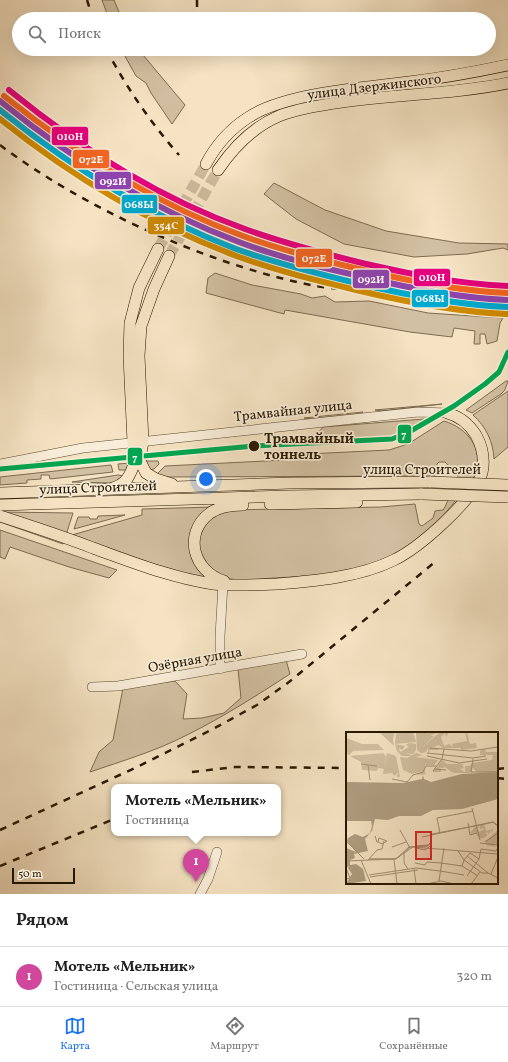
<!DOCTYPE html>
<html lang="ru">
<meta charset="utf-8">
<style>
body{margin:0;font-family:Vollkorn,serif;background:#f6f6f6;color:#222}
.scale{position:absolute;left:12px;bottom:10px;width:63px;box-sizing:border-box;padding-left:4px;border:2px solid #281800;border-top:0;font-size:11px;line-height:14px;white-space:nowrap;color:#281800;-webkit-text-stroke:3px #f8edd8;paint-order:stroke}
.you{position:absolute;left:206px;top:479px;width:14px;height:14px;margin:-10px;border:3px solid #fff;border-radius:50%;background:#1a73e8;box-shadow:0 0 0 6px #1a73e833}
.badge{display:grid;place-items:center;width:26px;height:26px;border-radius:50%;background:#1a73e8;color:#fff;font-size:13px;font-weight:700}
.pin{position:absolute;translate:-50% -33px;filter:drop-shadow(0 1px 2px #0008)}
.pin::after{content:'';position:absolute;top:21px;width:14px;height:12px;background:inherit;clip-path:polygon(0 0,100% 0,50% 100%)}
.popup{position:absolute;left:111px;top:784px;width:170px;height:52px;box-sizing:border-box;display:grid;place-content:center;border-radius:8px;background:#fff;filter:drop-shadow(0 1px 3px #0005);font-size:13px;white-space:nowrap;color:#767676}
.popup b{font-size:15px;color:#222}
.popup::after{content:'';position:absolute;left:50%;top:100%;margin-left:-8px;border:8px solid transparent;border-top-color:#fff}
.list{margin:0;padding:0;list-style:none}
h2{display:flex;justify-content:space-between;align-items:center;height:52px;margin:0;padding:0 16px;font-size:17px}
h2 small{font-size:13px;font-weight:400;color:#767676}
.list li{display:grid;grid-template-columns:26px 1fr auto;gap:12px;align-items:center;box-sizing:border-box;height:60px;padding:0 16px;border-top:1px solid #e0e0e0}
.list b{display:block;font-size:15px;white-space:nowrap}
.list p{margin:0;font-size:13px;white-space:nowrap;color:#767676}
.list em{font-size:13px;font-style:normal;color:#767676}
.icon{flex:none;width:22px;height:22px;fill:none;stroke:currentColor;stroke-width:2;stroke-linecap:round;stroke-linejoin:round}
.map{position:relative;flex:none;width:508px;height:894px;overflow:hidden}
.search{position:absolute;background:#fff;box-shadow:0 4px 16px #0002;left:12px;right:12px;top:12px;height:44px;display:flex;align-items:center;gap:10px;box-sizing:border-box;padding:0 14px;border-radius:22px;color:#767676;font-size:15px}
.sheet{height:112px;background:#fff}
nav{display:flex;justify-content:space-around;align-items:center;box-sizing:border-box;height:56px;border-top:1px solid #e0e0e0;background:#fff;font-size:11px;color:#767676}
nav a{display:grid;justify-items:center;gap:2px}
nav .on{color:#1a73e8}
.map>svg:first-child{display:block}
.green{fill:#d2c0a2;stroke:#7d6c51}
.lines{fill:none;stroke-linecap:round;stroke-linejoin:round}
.major-tunnel{stroke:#ccba9c;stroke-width:11;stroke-dasharray:11 5.5;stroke-linecap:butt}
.minor-casing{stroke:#5b4b31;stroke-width:10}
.major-casing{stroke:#281800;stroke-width:12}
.minor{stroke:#f8edd8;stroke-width:9}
.major{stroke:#f5e3c3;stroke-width:11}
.rail{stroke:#281800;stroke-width:2.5;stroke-dasharray:7 7;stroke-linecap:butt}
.major-bridge-casing{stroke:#281800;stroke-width:12;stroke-linecap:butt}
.major-bridge{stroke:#f5e3c3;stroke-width:11}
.rail-1-casing{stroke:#f8edd8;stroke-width:9}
.rail-2-casing{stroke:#f8edd8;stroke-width:9}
.rail-3-casing{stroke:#f8edd8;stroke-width:9}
.rail-4-casing{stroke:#f8edd8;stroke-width:9}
.rail-5-casing{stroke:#f8edd8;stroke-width:9}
.rail-1{stroke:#8e44ad;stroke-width:6}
.rail-2{stroke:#00a9ce;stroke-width:6}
.rail-3{stroke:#f26522;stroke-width:6}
.rail-4{stroke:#ce8a00;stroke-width:6}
.rail-5{stroke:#e5007d;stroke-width:6}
.tram-1-casing{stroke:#f8edd8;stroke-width:8}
.tram-1{stroke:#00a651;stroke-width:5}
.stop-dot{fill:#281800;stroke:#f8edd8;stroke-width:1.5}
.labels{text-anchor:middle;stroke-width:3.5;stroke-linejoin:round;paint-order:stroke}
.street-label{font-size:14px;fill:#281800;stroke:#f8edd8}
.stop-label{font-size:14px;font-weight:bold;fill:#281800;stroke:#f8edd8;text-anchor:start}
.inset-road{fill:none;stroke:#a39275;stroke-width:1}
.view{fill:#d62828;fill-opacity:0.15;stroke:#d62828;stroke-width:2}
.inset-edge{fill:none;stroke:#281800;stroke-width:2}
.line-badge{stroke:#f8edd8;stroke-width:1.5}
.badge-label{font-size:11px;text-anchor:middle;font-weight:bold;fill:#fff}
</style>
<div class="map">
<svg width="508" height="894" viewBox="0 0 508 894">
<rect width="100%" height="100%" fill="#f5e3c3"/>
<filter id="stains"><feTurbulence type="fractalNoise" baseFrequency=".005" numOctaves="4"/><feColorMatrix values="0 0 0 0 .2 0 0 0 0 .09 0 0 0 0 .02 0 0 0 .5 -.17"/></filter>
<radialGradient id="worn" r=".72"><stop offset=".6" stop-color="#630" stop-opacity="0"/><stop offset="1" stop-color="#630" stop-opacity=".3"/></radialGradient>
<path class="green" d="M102 0H114L122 19H109Z
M121 49H138L185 105 172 124 151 93 146 83 136 76Z
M274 183 325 210 386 231 459 243 508 244V250L503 248 467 254 414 257 344 244 296 219 264 194Z
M215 273 252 285 301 294 312 298 325 296 335 302 369 301 428 313 503 318 500 323 497 341 487 344 485 334H480V344H474L475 331 454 328 452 337 410 332 285 310 284 314 206 293 208 278Z
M506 381H508L505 390 501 394 472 413 466 410Z
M508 391V447L494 459C493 441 486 427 473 415Z
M442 404 382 411 375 410Z
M363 412 359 414 311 419 304 418Z
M424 419 406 431 380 440 287 444 284 442 318 438V433L323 427Z
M444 421C467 428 484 448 475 474 474 479 468 484 465 488 448 511 428 536 403 551 367 573 314 576 273 578 259 579 245 582 231 579 223 578 214 572 206 568L197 544C205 522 208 519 229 510L381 507 415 504 419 524 422 526 433 518 435 511 443 510 445 507 458 476 445 462H439L437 464 435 476 163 477 156 475 165 466 285 460 286 455 389 450 408 444Z
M145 461H158L159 464 154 469 148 470Z
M130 463V470H119L118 464Z
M111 465 113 472 50 479 49 475H41V479L27 480V483L0 485V477Z
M118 475 125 476 113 483 72 482Z
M214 507 197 521 194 562 207 580 154 564 72 535 142 515V509Z
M1 512 73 513 66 535Z
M125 515 74 529 78 517H89L90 519H97L98 516Z
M0 520 64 540 63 544 0 522Z
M0 530 117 570 109 578 69 567 10 547 5 559 0 557Z
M286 660 290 674C256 696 223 717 187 735 156 751 122 761 90 772L99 752 113 740 123 688 175 681 187 694 183 719 202 718 224 713 241 698 238 669Z"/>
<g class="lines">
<path class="major-tunnel" d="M158 249 206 164
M169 256 218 170"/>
<g class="minor-casing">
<path id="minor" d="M0 464 83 448 418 412 447 413
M220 669V636L223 584
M92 687 118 686 302 654
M200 894 208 879 217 852"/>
</g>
<g class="major-casing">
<path id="major" d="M206 164C216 145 230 129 249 117 286 93 364 88 409 82 442 78 475 72 508 65
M218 170C233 148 253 127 279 116 296 109 317 106 335 103 392 94 451 95 508 83
M169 256 154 289 141 326 139 356 143 441 140 461 146 473 156 479 172 484
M113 488C126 484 130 476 134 464L129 356 130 323 139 288 158 249
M0 493 290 483 431 482
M270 504 357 502
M0 505 287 496 422 494
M0 516C31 526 62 536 93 548 132 562 172 578 213 584 234 586 256 585 277 584 315 581 360 577 394 560 419 548 474 500 482 473 485 460 482 446 476 435 469 424 459 416 447 413
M224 581C194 572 182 534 210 513 220 506 231 505 243 505"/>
</g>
<use href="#minor" class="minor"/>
<use href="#major" class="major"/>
<path class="rail" d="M87 0 93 19
M197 0V19
M106 49C127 88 150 122 179 155
M0 145C85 209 211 266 316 286 334 289 354 290 373 292
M497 769 508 768
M192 772 235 767 347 768
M497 778 508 779
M0 830 135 768 213 729 257 705 289 682 435 562
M0 866 114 819"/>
<g class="major-bridge-casing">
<path id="major-bridge" d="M431 482 508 485
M422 494 508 497"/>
</g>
<use href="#major-bridge" class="major-bridge"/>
<g class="rail-1-casing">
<path id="rail-1" d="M0 101C73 160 151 209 239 242 278 257 318 267 359 276 408 288 457 298 508 300"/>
</g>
<g class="rail-2-casing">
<path id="rail-2" d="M0 110C72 168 150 216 236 249 275 263 315 273 356 283 406 295 456 305 508 307"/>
</g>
<g class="rail-3-casing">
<path id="rail-3" d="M4 96C77 154 155 204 243 236 281 250 320 260 359 269 408 281 458 291 508 293"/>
</g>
<g class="rail-4-casing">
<path id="rail-4" d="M0 119C71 176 149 223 234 255 273 270 315 280 356 290 406 302 456 312 507 314"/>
</g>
<g class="rail-5-casing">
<path id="rail-5" d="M9 90C80 148 158 198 245 229 283 243 322 253 362 263 410 274 458 284 508 286"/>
</g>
<use href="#rail-1" class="rail-1"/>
<use href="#rail-2" class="rail-2"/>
<use href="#rail-3" class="rail-3"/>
<use href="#rail-4" class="rail-4"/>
<use href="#rail-5" class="rail-5"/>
<g class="tram-1-casing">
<path id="tram-1" d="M0 469 254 446 392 439 409 432 454 406 485 384 499 372 508 352"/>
</g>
<use href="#tram-1" class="tram-1"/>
</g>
<circle class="stop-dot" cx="254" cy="446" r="6"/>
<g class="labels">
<g class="street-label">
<text transform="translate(374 86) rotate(-7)" y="5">улица Дзержинского</text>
<text transform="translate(293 410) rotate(-6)" y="5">Трамвайная улица</text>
<text x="422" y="474">улица Строителей</text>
<text transform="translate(98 487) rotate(-2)" y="5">улица Строителей</text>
<text transform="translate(195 659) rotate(-10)" y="5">Озёрная улица</text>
</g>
<g class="stop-label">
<text x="264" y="443">Трамвайный<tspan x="264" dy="16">тоннель</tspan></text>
</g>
</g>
<g transform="translate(346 732)">
<rect width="152" height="152" fill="#f5e3c3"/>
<path d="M33 0H49L47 7 48 14ZM50 0H67L70 10 49 12ZM70 0H93L84 4H88L73 18 94 0H103L100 5 99 1 95 5 98 14 103 12 107 15 106 12 121 9 119 0H121L124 12 130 11 131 16 115 18V16H97L93 13 85 16 93 17 92 18H84L82 21V16L80 20 75 21 71 18ZM0 6 16 12H32L38 18 7 19 3 23 0 21ZM63 11 70 12V18L67 22 58 21 66 23 64 24H56L51 19 49 12 59 14 56 18 53 16 54 20 63 15 60 13ZM139 17 140 20H152V40H131L127 36 124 41H107L99 35 89 38 96 28 101 32H118L116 33 118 36 114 37 119 40V34H124L126 31 146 28 147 23H134V19ZM37 21 40 24 38 37 32 36 31 39 16 38 15 30 4 24ZM41 21 50 24 54 45H51L52 40 49 44 46 41 37 42ZM70 21 76 23 69 25 92 28 88 33H79V41L81 42 71 43 77 39 66 42 57 38 54 25 61 26ZM138 92 140 99 147 97 146 101 145 98 143 102 140 99 141 104 137 106H133L128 100 127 102 124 101 130 94 134 96H131L132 100 137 98 138 96 134 97V93ZM152 98V111L148 114 151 115 140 113V109L134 110 141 108Z" fill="#d2c0a2"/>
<path d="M152 40V67L116 77 87 78 75 84H53L42 88 29 87 26 99 19 107 22 119 8 122 9 126 4 128V133L10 132 17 137 20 149 0 152 6 142 2 136 3 134 0 136V116L10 120 1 109 2 106 9 102 17 105 24 101 26 94 25 89H0V50L57 51 76 47 77 43 78 47 85 50 116 42Z" fill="#af9e81"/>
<path class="inset-road" d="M84 16 125 19 152 15M81 21 127 26 140 24M81 24 113 31 141 27M127 27 125 40H152M15 32 31 34M22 33 24 48M88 37 100 38M95 39H87L96 27 98 17M46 47 61 50 67 43 77 40 80 34H90M126 76 134 108M122 91 124 103 131 101M54 98 64 116M94 101 91 86 127 79M29 104 31 110H32L36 112 41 109 33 106 32 110M76 105 147 90 152 94M85 108 86 102 139 92 147 90 152 94M0 109 18 127M85 110V111L84 112 81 114 64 115 53 125 51 126 50 127H23H50L63 115 81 114ZM139 110 152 101M134 111 152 113M70 114 83 113M46 115 60 110M70 116 79 118 84 114M112 119 118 128 124 121 133 127M58 121V131L62 137M121 124 142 141M15 128 25 152M22 128 31 118 36 117 38 109M48 128 51 152M0 129 49 127 67 115 152 122M69 131 79 133 81 130 95 131M95 131 116 134 118 128 136 141H142L152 146M116 134 132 144M0 136 4 146 0 147M68 137 70 152M94 139 118 143M145 142 152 125M23 143 70 136 94 139M121 144 133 127 135 117 150 119 151 117M24 145 72 138M93 149 98 116M81 152 95 149 108 152M125 152 134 140"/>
<path class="view" d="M70 100H85V127H70Z"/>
<rect width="152" height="152" class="inset-edge"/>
</g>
<g class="line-badge">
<rect x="51" y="126" width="38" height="20" rx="4" fill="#e5007d"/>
<rect x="72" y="149" width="38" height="20" rx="4" fill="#f26522"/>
<rect x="94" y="171" width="38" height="19" rx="4" fill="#8e44ad"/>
<rect x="121" y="194" width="37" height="20" rx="4" fill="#00a9ce"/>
<rect x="147" y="216" width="38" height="19" rx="4" fill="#ce8a00"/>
<rect x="295" y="248" width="38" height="20" rx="4" fill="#f26522"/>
<rect x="413" y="268" width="38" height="19" rx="4" fill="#e5007d"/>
<rect x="352" y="269" width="38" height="20" rx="4" fill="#8e44ad"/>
<rect x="411" y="289" width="38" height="19" rx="4" fill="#00a9ce"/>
<rect x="397" y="424" width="15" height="20" rx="4" fill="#00a651"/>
<rect x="127" y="447" width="16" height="19" rx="4" fill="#00a651"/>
</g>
<g class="badge-label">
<text x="70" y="140">010Н</text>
<text x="91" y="163">072Е</text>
<text x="113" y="185">092И</text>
<text x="139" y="208">068Ы</text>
<text x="166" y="229">354С</text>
<text x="314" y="262">072Е</text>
<text x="432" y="281">010Н</text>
<text x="371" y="283">092И</text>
<text x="430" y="302">068Ы</text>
<text x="404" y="438">7</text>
<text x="135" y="461">7</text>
</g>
<rect width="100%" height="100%" filter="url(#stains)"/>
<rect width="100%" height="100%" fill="url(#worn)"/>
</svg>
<div class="scale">50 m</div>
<div class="you"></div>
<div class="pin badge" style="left:196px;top:882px;background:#d1479c">1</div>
<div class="popup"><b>Мотель «Мельник»</b>Гостиница</div>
<div class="search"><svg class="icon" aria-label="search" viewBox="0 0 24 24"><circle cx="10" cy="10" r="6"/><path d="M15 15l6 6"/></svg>Поиск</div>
</div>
<section class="sheet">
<h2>Рядом<small></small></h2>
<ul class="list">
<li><span class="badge" style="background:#d1479c">1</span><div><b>Мотель «Мельник»</b><p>Гостиница · Сельская улица</p></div><em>320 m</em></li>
</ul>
</section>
<nav>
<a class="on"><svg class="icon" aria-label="map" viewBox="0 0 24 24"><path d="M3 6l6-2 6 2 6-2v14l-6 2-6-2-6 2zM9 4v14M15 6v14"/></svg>Карта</a>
<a><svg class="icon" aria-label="directions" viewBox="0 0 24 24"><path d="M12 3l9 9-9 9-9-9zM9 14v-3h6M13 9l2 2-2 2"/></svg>Маршрут</a>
<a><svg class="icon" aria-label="saved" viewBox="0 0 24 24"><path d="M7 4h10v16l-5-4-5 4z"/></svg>Сохранённые</a>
</nav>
